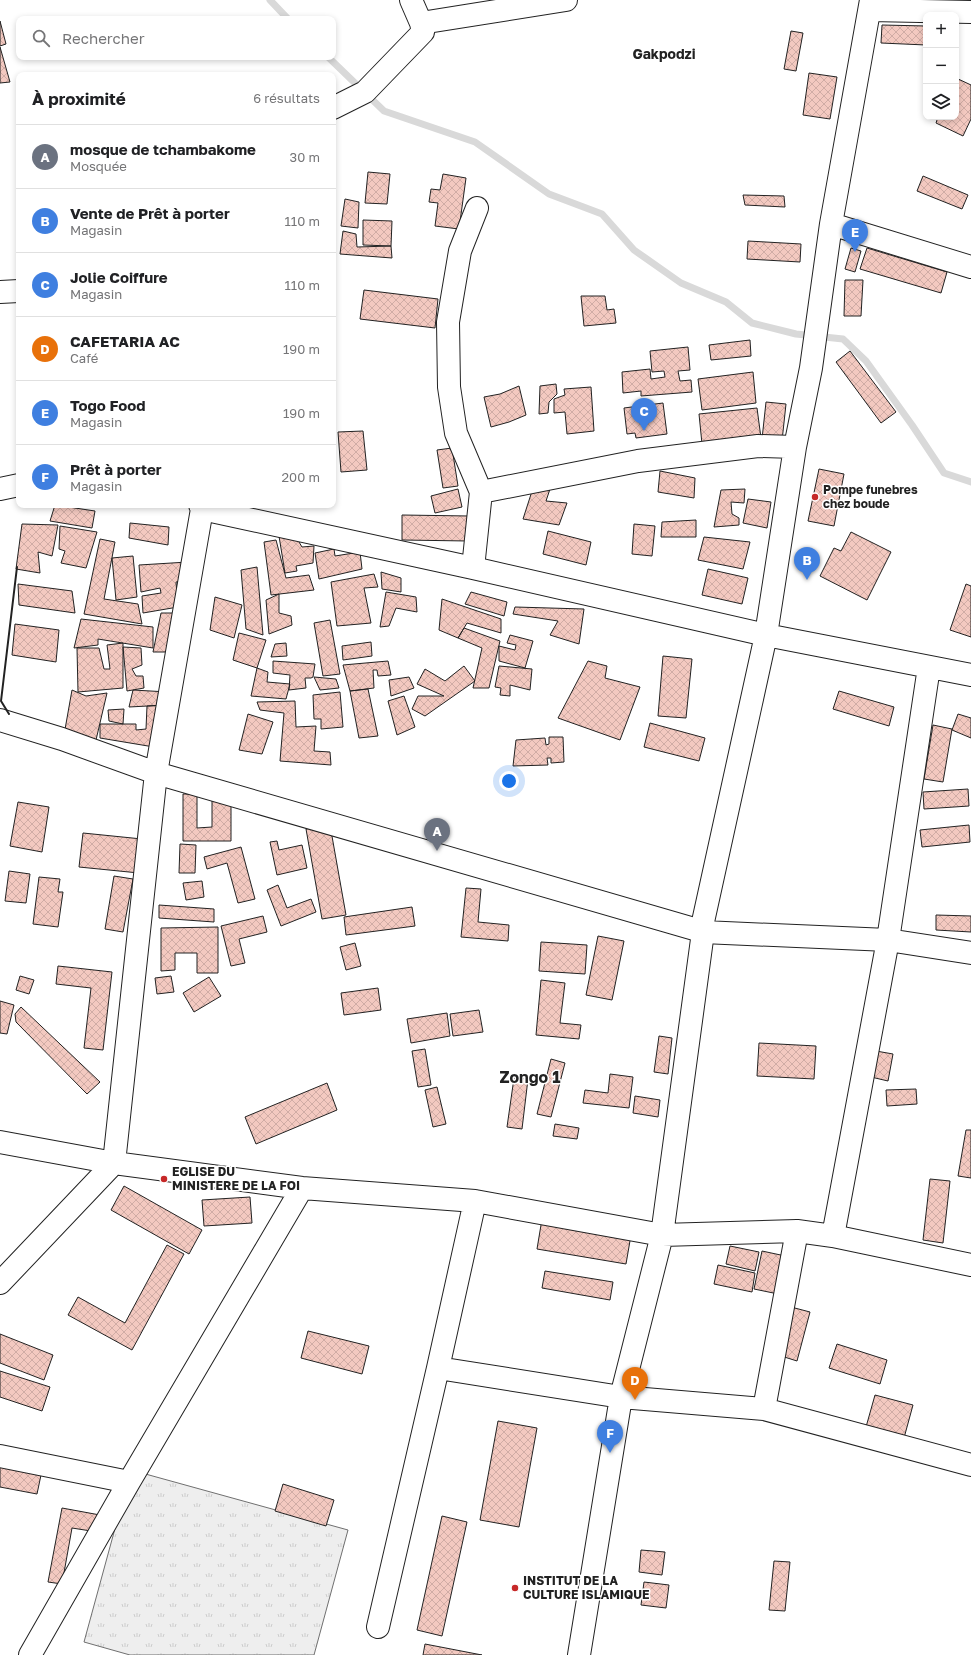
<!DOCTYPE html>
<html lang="fr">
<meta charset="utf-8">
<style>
body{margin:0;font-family:"Golos Text",sans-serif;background:#f2f2f2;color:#202124}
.controls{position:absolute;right:12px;top:12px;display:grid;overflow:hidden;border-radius:8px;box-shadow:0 2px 6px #0003}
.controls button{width:36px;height:36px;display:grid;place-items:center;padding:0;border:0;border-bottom:1px solid #e0e0e0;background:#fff;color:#202124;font:20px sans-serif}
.you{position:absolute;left:509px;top:781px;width:14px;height:14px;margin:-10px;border:3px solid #fff;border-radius:50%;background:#1a73e8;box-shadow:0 0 0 6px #1a73e833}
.badge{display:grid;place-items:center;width:26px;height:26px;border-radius:50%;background:#2563eb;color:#fff;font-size:13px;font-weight:700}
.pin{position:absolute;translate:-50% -33px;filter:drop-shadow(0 1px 2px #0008)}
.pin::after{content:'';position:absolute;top:21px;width:14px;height:12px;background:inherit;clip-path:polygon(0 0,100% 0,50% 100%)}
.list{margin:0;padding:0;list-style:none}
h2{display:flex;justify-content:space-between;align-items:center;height:52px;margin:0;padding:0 16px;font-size:17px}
h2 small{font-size:13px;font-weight:400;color:#757577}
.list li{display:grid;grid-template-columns:26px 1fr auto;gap:12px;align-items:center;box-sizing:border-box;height:64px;padding:0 16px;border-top:1px solid #e0e0e0}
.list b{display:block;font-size:15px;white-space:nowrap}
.list p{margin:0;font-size:13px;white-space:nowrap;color:#757577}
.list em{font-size:13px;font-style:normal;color:#757577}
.icon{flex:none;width:22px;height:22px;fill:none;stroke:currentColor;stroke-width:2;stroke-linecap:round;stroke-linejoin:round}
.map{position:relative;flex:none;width:971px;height:1655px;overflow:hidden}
.search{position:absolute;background:#fff;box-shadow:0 2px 6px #0003;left:16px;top:16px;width:320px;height:44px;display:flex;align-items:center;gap:10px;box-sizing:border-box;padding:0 14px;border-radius:8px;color:#757577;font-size:15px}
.panel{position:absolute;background:#fff;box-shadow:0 2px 6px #0003;left:16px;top:72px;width:320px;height:436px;border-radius:8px}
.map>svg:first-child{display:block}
.park{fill:url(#park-tufts);stroke:#6f6f6f}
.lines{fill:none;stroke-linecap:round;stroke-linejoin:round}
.stream{stroke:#d9d9d9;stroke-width:7}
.building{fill:url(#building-cross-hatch);stroke:#222}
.minor-casing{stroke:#222;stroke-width:24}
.minor{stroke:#fff;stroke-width:22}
.wall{stroke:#222;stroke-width:2}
.poi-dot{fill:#c62828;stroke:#fff;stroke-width:1.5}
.labels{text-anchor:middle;stroke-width:3;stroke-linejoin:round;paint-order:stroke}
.poi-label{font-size:12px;font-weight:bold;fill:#222;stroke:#fff;text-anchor:start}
.quarter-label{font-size:14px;font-weight:bold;fill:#222;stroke:#fff}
.district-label{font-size:16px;font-weight:bold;fill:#222;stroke:#fff}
</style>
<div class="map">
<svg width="971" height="1655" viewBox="0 0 971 1655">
<defs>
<pattern id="park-tufts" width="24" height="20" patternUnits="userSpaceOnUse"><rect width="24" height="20" fill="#eee"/><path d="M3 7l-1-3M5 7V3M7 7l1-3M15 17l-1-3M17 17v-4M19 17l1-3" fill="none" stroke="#ccc"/></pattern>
<pattern id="building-cross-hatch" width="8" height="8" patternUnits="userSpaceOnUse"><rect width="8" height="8" fill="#f3c9c0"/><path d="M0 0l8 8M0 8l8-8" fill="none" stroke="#d0aca5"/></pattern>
</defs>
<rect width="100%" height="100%" fill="#fff"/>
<path class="park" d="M131 1470 348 1530 314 1655H130L84 1642Z"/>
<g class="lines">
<path class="stream" d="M270 0 288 19
M328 57 384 111 475 142 549 194 602 214 634 250 681 283 726 302 752 323 796 334 843 339 866 361 912 425 944 473 971 482"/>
</g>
<path class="building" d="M0 21 6 44 0 46Z
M882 25 926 26V45L881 43Z
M791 31 803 33 796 71 784 69Z
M0 47 10 82 0 83Z
M809 73 837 77 830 119 803 115Z
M956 78 971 85V119L963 136 936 123 938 117H956Z
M368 172 390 174 387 204 365 203Z
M443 174 466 178 459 229 435 226 438 203 429 202 431 189 440 190Z
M923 176 968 195 962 209 917 191Z
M743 195 784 196 785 207 745 205Z
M345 199 359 202 358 228 341 226Z
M363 220 392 221 391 246 363 245Z
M343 231 356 234 357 247 391 246 392 258 340 254Z
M748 241 801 244 800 262 747 259Z
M851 248 861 251 855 272 845 269Z
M867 248 947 272 941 293 860 269Z
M845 280H863L861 316H844Z
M364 290 438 299 435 328 360 319Z
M581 296H605L607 310 614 309 616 323 584 326Z
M750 340 751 356 711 360 709 345Z
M688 347 690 370 678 371 680 381 691 380 692 392 641 396V391L623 393 622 372 650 369 651 379 665 377 664 371 652 372 650 351Z
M850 351 896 412 881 423 836 362Z
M753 372 756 403 702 410 698 379Z
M556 384 557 394 549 402 548 413 539 414 540 386Z
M519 386 526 415 509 422 491 427 484 397 500 394Z
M591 387 594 431 567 434 565 412 554 413V399L565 395 564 389Z
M766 402 786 404 782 441 762 439Z
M663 403 667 434 636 438 635 433 627 434 624 408Z
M757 408 761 438 702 444 699 414Z
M363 431 367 470 341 472 338 432Z
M452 448 458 486 443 488 437 450Z
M819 469 844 474 834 526 808 521Z
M660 471 695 478 694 498 658 492Z
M533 488 550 489 546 501 567 503 559 525 523 519Z
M458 489 462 507 435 513 431 496Z
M745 489 744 503 731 502 732 514 739 518V525L714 527 721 490Z
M748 499 771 502 767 528 743 523Z
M55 505 95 511 92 528 50 521Z
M402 515 469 516 468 541 402 540Z
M696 520V537H661L662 522Z
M130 523 169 527 168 545 129 538Z
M22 524 58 525 52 556 38 552 40 573 16 569Z
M634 524 655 526 652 556 632 554Z
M60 526 97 532 86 568 61 563 65 551 59 549Z
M290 527 302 547 314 546 313 563 296 566 297 571 285 573 278 530Z
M548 531 591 542 586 565 543 554Z
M851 532 891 552 867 600 820 576 834 548 841 551Z
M704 537 750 542 743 569 698 560Z
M100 539 115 542 104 599 138 604 142 624 84 614Z
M276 540 286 578 309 575 314 590 271 595 264 542Z
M334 549 335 556 360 552 362 569 319 579 315 553Z
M133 556 137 597 116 600 112 558Z
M188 562 184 581 176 582 178 607 143 613 142 596 161 593 160 588 141 592 139 565Z
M257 567 263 635 246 629 241 570Z
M708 569 748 578 742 604 702 595Z
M381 572 401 578V592L382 589Z
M374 574 378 587 364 588 371 623 337 626 331 582Z
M18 584 72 591 75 613 19 605Z
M966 584 971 586V637L950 630Z
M386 592 416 597 417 612 396 608 389 626 380 627Z
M471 592 507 602 504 616 465 604Z
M279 594V613L291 616 292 625 269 634 266 600Z
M215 597 242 605 234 638 210 630Z
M442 599 501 619V633L467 623 458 638 439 630Z
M515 607 584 609 579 644 550 635 558 621 513 614Z
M161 613H181L175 652H153Z
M81 619 153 627V648L98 639V645L74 648Z
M330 620 340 674 323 676 314 623Z
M15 624 59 630 56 662 12 655Z
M464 628 500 641 489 688H473L482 648 458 638Z
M239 633 266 640 257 668 233 660Z
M510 635 533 641 525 668 499 661V646L515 650 516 645 507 643Z
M371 642 372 656 343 660 342 646Z
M123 643V688L78 692 77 648H99L104 669H110L107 645Z
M286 643 287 656 271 657 275 644Z
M123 647 141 648 142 665 132 669 136 676H143L144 688 127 691Z
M663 656 692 659 686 718 658 716Z
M273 661 315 664 313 677 311 678H305L306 688 289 690 290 675 273 673Z
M388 661 391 675 378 676 377 670H373L374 688 350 691 343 665Z
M588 661 607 666 605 678 640 687 620 740 558 718Z
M464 666 475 681 425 716 412 709 418 696H444L417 684 425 669 445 681Z
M499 666 532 669 530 690 510 685V696L500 695 501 688 495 687Z
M257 668 268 672 267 682 290 684 286 699 251 696Z
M314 677 336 679 339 688 320 690Z
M409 677 414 688 391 696 389 680Z
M368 689 378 736 359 738 350 691Z
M72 690 86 696 107 693 96 740 64 735Z
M133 690 168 692 166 705 129 707Z
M839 691 894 707 889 726 833 709Z
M340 692 343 727 321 729V719H314L313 695Z
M404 696 415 727 397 735 388 701Z
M295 701 296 727 316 726 314 751 330 752 331 765 280 761 284 713 260 710 257 702Z
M166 705 160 748 100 738V724H136V730L146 729 147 706Z
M124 709 123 724 109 721 108 710Z
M248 714 273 722 262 754 239 750Z
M958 714 971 718V738L952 730Z
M650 723 705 738 699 761 644 747Z
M933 725 952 729 943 782 924 779Z
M549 737H563L564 762 551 763V758H547L548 765 513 766 516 740 545 738 546 745 549 744Z
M968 789 969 806 924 809 923 792Z
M183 794H197V828L212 827V798H231V841H183Z
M18 802 49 807 42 852 10 846Z
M330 825 346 915 322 919 306 829Z
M969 825 970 842 922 847 920 830Z
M83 833 142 839 139 873 79 867Z
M277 841 279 850 302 845 307 868 277 875 270 842Z
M180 844 196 845 195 873H179Z
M241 847 255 899 238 903 227 863 207 869 204 857Z
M9 871 30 874 26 903 5 901Z
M114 876 133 879 123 932 105 929Z
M39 877 60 879 58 892H63L58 927 33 924Z
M202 881 204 897 186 900 183 883Z
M278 885 287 908 311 899 316 912 281 926 267 890Z
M466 888 481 889 478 922 509 925 508 941 461 937Z
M159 905 214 909V922L159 918Z
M412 907 415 926 346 935 344 917Z
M936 915 971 916V932L936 930Z
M263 916 267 932 239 939 245 963 231 966 221 926Z
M218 927V973H197V953H175V970L161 971V928Z
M598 936 624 941 612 1000 586 995Z
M541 942 587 945 585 974 539 971Z
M355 943 361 966 346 970 340 947Z
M58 966 112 972 103 1050 84 1048 91 988 56 984Z
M20 976 34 980 29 994 16 990Z
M171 976 174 992 157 994 155 978Z
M209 977 221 996 194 1012 183 993Z
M541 980 565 983 560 1023 581 1025 579 1039 536 1035Z
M378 988 381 1010 344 1015 341 993Z
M0 1001 14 1005 7 1034 0 1033Z
M21 1007 100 1082 87 1094 16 1022 15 1014Z
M479 1010 483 1032 453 1036 450 1014Z
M447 1013 450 1036 411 1043 407 1019Z
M659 1036 672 1038 668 1074 654 1072Z
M759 1043 816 1046 814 1079 757 1076Z
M425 1049 431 1085 418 1087 412 1051Z
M876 1051 893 1054 888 1081 871 1077Z
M551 1059 565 1063 551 1117 537 1114Z
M610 1074 633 1077 629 1108 583 1103 585 1090 608 1093Z
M514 1078 528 1079 522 1129 507 1127Z
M327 1083 337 1110 256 1144 245 1117Z
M437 1087 446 1124 433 1127 425 1090Z
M916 1089 917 1104 887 1106 886 1090Z
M635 1096 660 1100 658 1117 633 1113Z
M555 1124 579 1128 577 1139 553 1136Z
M966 1130H971V1178L958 1176Z
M930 1179 950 1181 943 1243 923 1240Z
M124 1186 202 1230 189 1254 111 1210Z
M250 1197 252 1223 204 1226 202 1200Z
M542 1219 631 1235 626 1264 537 1249Z
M167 1245 184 1254 132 1350 68 1315 78 1297 125 1323Z
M730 1246 759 1252 755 1271 726 1264Z
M762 1251 790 1257 783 1295 754 1289Z
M718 1265 755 1273 752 1292 714 1284Z
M545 1271 613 1282 610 1300 542 1288Z
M791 1307 810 1312 797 1361 778 1355Z
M308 1331 369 1346 362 1374 301 1358Z
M0 1334 53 1355 44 1380 0 1363Z
M837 1344 887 1360 880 1384 829 1368Z
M0 1371 50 1387 42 1411 0 1397Z
M875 1395 913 1405 904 1438 866 1427Z
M498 1421 537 1428 519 1527 480 1520Z
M0 1466 41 1475 37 1494 0 1487Z
M283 1484 334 1500 326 1526 275 1511Z
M62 1508 100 1515 91 1531 72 1528 62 1584 48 1582Z
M442 1516 467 1522 442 1636 417 1630Z
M641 1550 665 1552 662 1575 639 1572Z
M774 1561 790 1562 785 1611 769 1610Z
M644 1582 669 1585 666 1608 641 1605Z
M425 1644 482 1655H423Z"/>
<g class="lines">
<g class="minor-casing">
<path id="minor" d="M411 0 421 23 566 0
M870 10 971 12
M333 108 365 92 423 32 421 23
M831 224 971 267
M0 292 19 291
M0 489 19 485
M481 492 638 461 758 446 795 447
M200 505 202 509 473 568 766 635 971 675
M473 568 481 492 456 433 449 387 448 322 460 251 477 208
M0 720 62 739 156 773 701 931
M703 932 888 940 971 953
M0 1142 114 1163 302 1188 475 1201 662 1235 797 1231 833 1236 971 1265
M833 1236 888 940 929 667
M0 1283 114 1163 156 773 202 509
M438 1368 621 1397 764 1409 971 1465
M764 1409 797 1231
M0 1456 129 1482
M378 1627 438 1368 475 1201
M30 1655 129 1482 302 1188
M579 1655 621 1397 662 1235 703 932 701 931 766 635 795 447 811 368 831 224 871 0"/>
</g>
<use href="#minor" class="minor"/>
<path class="wall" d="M9 714 1 701 17 567"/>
</g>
<g class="poi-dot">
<circle cx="815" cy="497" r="4"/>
<circle cx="164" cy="1179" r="4"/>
<circle cx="515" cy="1588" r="4"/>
</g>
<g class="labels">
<g class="poi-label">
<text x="823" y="494">Pompe funebres<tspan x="823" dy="14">chez boude</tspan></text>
<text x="172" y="1176">EGLISE DU<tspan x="172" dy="14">MINISTERE DE LA FOI</tspan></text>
<text x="523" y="1585">INSTITUT DE LA<tspan x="523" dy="14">CULTURE ISLAMIQUE</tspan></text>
</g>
<g class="quarter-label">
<text x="664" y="59">Gakpodzi</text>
</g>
<g class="district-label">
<text x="530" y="1083">Zongo 1</text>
</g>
</g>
</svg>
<div class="controls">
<button>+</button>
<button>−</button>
<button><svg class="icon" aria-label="layers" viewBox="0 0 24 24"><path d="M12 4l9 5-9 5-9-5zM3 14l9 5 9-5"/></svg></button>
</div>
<div class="you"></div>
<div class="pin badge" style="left:437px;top:851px;background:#6b7280">A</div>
<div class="pin badge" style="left:807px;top:580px;background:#3f7fe0">B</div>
<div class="pin badge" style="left:644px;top:431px;background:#3f7fe0">C</div>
<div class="pin badge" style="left:635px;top:1400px;background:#e8710a">D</div>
<div class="pin badge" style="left:855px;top:252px;background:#3f7fe0">E</div>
<div class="pin badge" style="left:610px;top:1453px;background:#3f7fe0">F</div>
<div class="search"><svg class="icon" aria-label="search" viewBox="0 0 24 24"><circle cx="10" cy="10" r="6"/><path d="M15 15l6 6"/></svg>Rechercher</div>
<section class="panel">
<h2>À proximité<small>6 résultats</small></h2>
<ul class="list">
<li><span class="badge" style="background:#6b7280">A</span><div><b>mosque de tchambakome</b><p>Mosquée</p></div><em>30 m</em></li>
<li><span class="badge" style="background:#3f7fe0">B</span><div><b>Vente de Prêt à porter</b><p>Magasin</p></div><em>110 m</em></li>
<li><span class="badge" style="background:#3f7fe0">C</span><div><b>Jolie Coiffure</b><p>Magasin</p></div><em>110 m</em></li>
<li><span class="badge" style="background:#e8710a">D</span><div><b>CAFETARIA AC</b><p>Café</p></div><em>190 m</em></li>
<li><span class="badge" style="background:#3f7fe0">E</span><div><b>Togo Food</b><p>Magasin</p></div><em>190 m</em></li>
<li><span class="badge" style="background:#3f7fe0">F</span><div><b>Prêt à porter</b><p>Magasin</p></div><em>200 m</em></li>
</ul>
</section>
</div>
